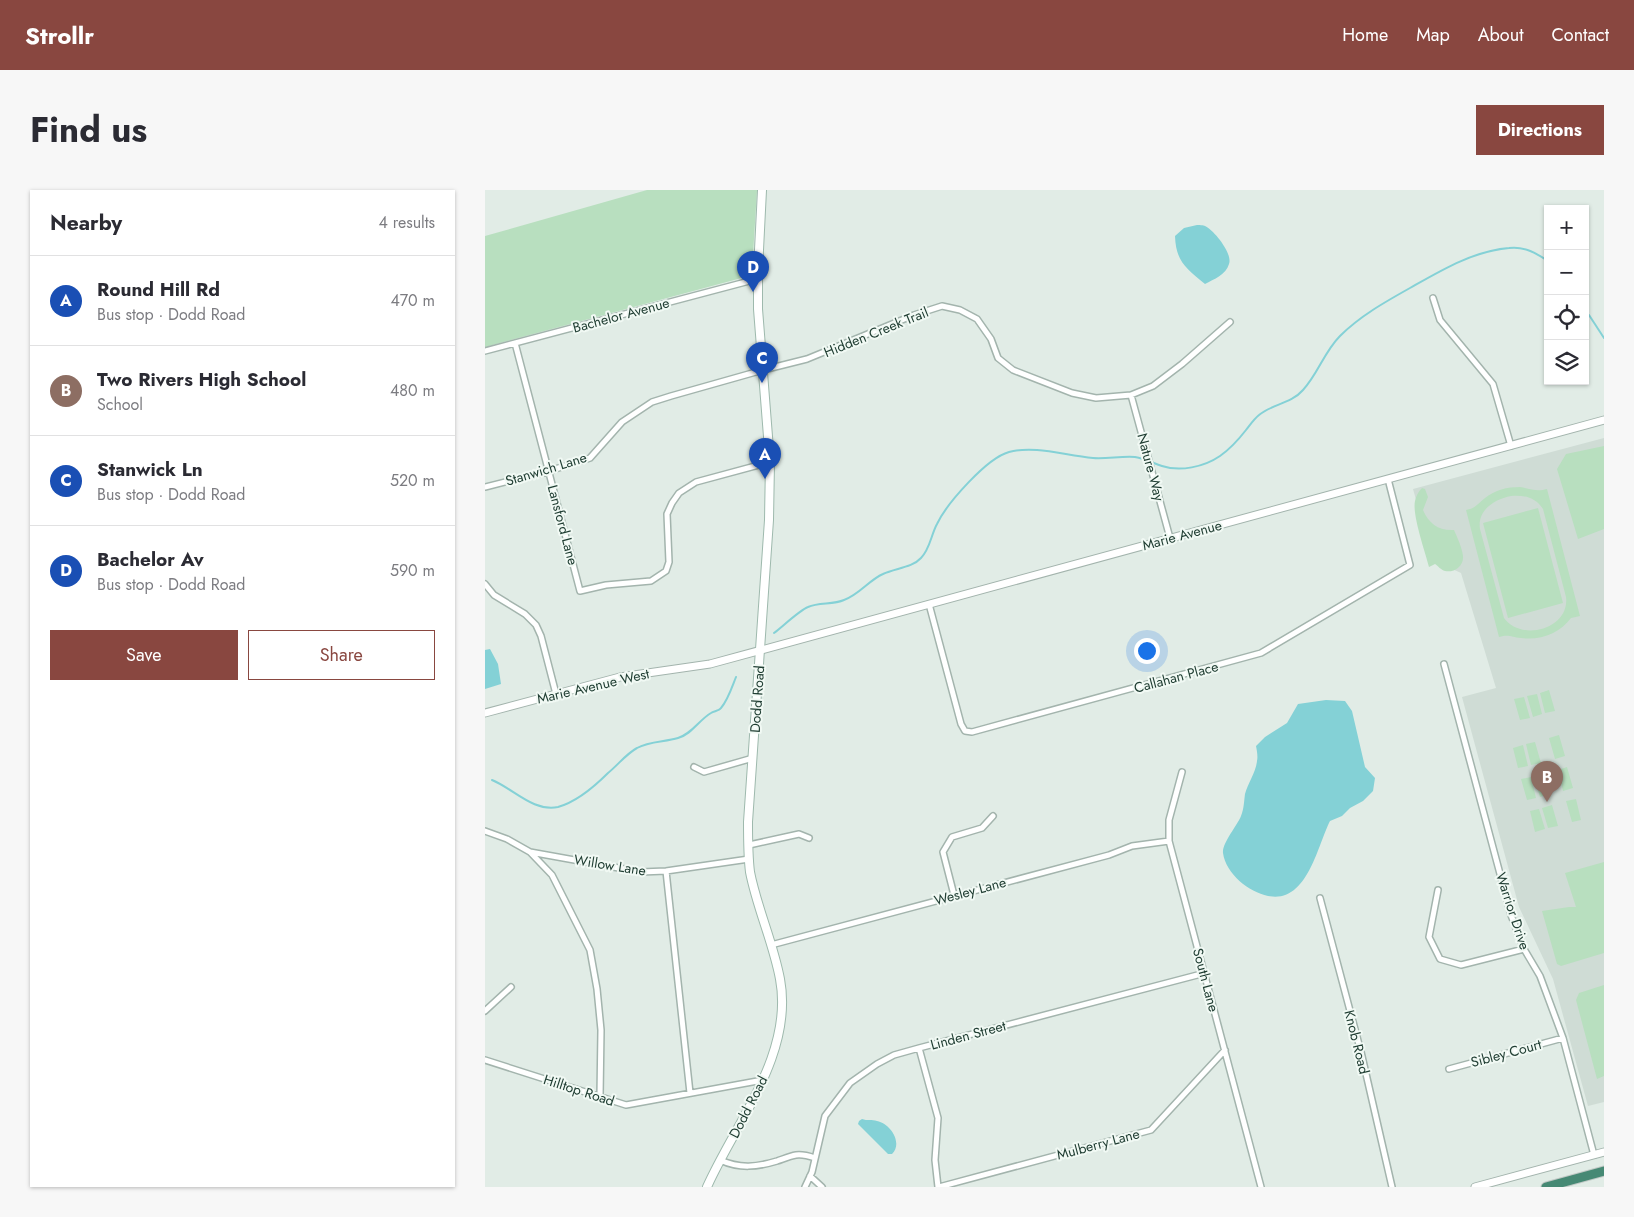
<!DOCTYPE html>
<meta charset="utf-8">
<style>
body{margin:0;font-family:Jost,sans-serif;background:#f7f7f7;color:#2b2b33}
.controls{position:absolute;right:15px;top:15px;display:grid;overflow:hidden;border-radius:0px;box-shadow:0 1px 4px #0004}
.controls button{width:45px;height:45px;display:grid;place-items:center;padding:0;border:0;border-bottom:1px solid #e1e1e2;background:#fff;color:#2b2b33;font:25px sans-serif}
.you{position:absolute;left:661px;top:460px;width:18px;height:18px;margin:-12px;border:4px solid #fff;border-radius:50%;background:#1a73e8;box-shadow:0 0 0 8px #1a73e833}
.badge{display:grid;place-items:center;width:32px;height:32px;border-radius:50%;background:#894740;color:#fff;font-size:16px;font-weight:700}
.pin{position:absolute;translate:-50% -41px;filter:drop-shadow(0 1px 2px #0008)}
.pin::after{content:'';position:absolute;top:26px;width:18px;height:15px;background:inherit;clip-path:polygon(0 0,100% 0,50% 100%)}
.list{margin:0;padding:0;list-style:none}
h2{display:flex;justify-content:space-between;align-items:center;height:65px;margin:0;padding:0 20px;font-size:21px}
h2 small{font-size:16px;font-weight:400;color:#7c7c81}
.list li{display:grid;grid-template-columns:32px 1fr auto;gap:15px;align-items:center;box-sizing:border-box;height:90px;padding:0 20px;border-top:1px solid #e1e1e2}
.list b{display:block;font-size:19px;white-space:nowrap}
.list p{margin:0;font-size:16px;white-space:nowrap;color:#7c7c81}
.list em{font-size:16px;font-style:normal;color:#7c7c81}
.actions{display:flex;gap:10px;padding:15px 20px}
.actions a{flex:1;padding:11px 0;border:1px solid #894740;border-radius:0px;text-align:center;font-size:18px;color:#894740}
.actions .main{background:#894740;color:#fff}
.icon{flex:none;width:28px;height:28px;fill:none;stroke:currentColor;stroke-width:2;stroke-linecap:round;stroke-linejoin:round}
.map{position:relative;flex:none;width:1119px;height:997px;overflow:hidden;border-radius:0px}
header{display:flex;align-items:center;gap:30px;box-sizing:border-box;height:70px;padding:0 25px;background:#894740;color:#fff}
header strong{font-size:24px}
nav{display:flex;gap:28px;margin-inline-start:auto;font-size:18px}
.intro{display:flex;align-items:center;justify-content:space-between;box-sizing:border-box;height:120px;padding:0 30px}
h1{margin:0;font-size:35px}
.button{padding:12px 22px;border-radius:0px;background:#894740;color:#fff;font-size:18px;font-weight:700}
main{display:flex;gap:30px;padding:0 30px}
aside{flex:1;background:#fff;border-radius:0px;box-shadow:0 1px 4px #0004}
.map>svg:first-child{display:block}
.built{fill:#cfdcd5}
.green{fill:#b8dfbf;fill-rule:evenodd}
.water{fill:#84d1d6}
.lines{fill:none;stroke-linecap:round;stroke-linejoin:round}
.stream{stroke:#84d1d6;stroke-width:2}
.minor-casing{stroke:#a3b4ad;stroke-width:8}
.tertiary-casing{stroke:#a3b4ad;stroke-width:9}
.secondary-casing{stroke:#9eb9ad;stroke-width:10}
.trunk-casing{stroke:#c1c9c6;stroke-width:11}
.minor{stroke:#fff;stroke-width:5}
.tertiary{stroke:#fff;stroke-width:7}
.secondary{stroke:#fff;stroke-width:8}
.trunk{stroke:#468974;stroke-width:9}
.labels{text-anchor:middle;stroke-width:4;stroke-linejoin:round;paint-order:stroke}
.street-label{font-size:14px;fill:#203e33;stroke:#f1f9f4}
</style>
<header>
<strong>Strollr</strong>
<nav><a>Home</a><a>Map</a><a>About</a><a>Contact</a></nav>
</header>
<div class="intro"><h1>Find us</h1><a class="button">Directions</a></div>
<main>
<aside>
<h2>Nearby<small>4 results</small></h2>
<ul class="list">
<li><span class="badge" style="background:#1a4fb4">A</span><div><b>Round Hill Rd</b><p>Bus stop · Dodd Road</p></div><em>470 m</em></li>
<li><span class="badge" style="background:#8d6e63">B</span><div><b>Two Rivers High School</b><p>School</p></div><em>480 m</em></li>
<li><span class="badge" style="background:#1a4fb4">C</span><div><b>Stanwick Ln</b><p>Bus stop · Dodd Road</p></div><em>520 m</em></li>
<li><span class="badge" style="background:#1a4fb4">D</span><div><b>Bachelor Av</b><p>Bus stop · Dodd Road</p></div><em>590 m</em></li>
</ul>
<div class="actions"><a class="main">Save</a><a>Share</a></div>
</aside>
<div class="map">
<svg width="1119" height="997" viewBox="0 0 1119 997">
<rect width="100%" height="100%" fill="#e1ece6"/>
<path class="built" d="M1119 248V912L1103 916 1068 789 1034 717 977 507 1011 498 976 383 948 370 928 299Z"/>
<path class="green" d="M162 0H272L267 81 264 86 0 157V46Z
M1119 256V339L1093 349 1072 279 1081 264Z
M1035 297C1046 299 1052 302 1062 299L1095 426 1086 428C1075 443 1055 451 1036 448 1026 447 1024 444 1014 447L981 320C991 318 992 314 1000 308 1010 300 1022 297 1035 297ZM1026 306C1039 305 1050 307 1058 319L1081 407C1085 439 1036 452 1019 428L995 339C992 320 1010 309 1026 306Z
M937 298 940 299 943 307 938 320C944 334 954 341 969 340 972 347 977 357 978 366 979 376 969 383 960 381 956 380 953 376 950 374L944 377C940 361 927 325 930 311 931 306 933 302 937 298Z
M1053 318 1078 413 1023 428 998 333Z
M1064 500 1070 521 1060 523 1055 503Z
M1052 504 1057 524 1048 527 1042 506Z
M1039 507 1045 528 1035 530 1029 509Z
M1074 545 1080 566 1070 569 1064 548Z
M1050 552 1056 573 1046 575 1041 554Z
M1038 555 1043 576 1033 578 1028 558Z
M1082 577 1088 598 1078 601 1073 580Z
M1059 584 1064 604 1055 607 1049 586Z
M1046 587 1051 608 1042 610 1036 589Z
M1091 609 1096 630 1087 632 1081 611Z
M1067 615 1073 636 1063 638 1057 618Z
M1054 619 1060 639 1050 642 1045 621Z
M1119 672V763L1076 776 1072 774 1057 721 1084 717H1091L1080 683Z
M1119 795V886L1112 889 1091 810 1094 803Z"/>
<path class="water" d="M712 35C713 35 719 35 720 36 729 40 748 64 744 74 741 85 729 89 720 94 701 78 691 72 690 46L699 38Z
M5 459 13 474 16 494 0 499V460Z
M841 510 860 511 867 521 880 577 890 588 888 601 878 611 865 618 857 626 845 631C832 657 822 714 783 706 764 702 741 684 738 663 737 653 752 636 756 626 759 619 759 611 760 604 763 593 771 582 772 571 773 567 772 561 771 556L780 547 802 533 813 514Z
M377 929C382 931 387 929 392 931 406 934 418 953 407 964H403L373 934 374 931Z"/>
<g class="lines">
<path class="stream" d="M1104 125 1119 148
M289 443C297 437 315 420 323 417 334 412 348 415 359 410 374 405 384 390 398 384 410 378 427 378 436 368 445 359 446 345 452 334 462 313 502 268 524 262 551 255 581 266 608 268 622 269 636 266 650 267 660 269 668 273 677 276 695 282 719 277 735 266 745 259 754 249 761 240 765 235 769 229 774 225 787 214 806 214 818 200 833 184 839 162 855 146 875 126 900 112 925 98 955 81 988 61 1024 58 1039 56 1051 63 1063 71
M7 590C29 599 48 622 73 617 91 612 110 596 123 583 133 575 141 564 152 558 164 551 180 552 193 548 207 544 214 530 226 523 229 521 234 521 236 518 243 510 247 497 251 487"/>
<g class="minor-casing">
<path id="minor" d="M948 108 955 130 1008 194 1026 256
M30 153 95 401 121 395 166 391 181 381 184 372 182 324 187 313 194 303 211 292 285 272
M0 161 272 89
M646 205 685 348
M0 297 64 281 105 268 137 232 167 212 186 206 278 180 322 169 429 125 457 116 475 120 492 129 506 149 513 168 528 180 587 203 611 208 646 205 668 196 697 174 745 132
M0 394 9 405 40 424 51 435 56 446 71 504
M444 414 476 534 480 541 487 542 776 463 925 375 903 289
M959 474 1026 725 1039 759 1055 786 1078 848 1109 965
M209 577 219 582 268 568
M697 582 684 630V651L776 997
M0 641 22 649 45 662 67 685 105 760 112 799 116 840 115 906
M264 655 314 644 324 648
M45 662 156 682 181 681 264 669
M181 681 205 903
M953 700 944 747 955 769 976 775 1039 759
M469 705 458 662 467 647 497 638 508 626
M835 708 876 862 907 997
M286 755 624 665 647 656 684 651
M0 821 26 797
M434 858 453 928 450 970 453 997
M0 870 141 915 278 890
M964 879 1078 848
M235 970C255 979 272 977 292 971 298 969 305 966 311 965 318 964 324 966 330 968
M325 986 337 997
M320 997 327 982 340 926 365 893 392 874 409 865 434 858 720 783
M454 997 666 940 740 860"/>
</g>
<g class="tertiary-casing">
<path id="tertiary" d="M0 523 135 487 225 474 1119 230
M990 997 1119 962"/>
</g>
<g class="secondary-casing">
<path id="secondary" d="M222 997C251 932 309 864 295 789 288 752 272 718 265 682 263 666 263 649 263 632L284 330 285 272 273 119V80L277 0"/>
</g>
<g class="trunk-casing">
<path id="trunk" d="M1061 997 1119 981"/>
</g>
<use href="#minor" class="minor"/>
<use href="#tertiary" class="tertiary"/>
<use href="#secondary" class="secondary"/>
<use href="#trunk" class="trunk"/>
</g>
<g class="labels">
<g class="street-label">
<text transform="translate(136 125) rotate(-15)" y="5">Bachelor Avenue</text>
<text transform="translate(391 142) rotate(-22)" y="5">Hidden Creek Trail</text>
<text transform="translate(666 277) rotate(75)" y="5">Nature Way</text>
<text transform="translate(61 279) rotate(-17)" y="5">Stanwich Lane</text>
<text transform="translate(78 335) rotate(75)" y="5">Lansford Lane</text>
<text transform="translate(697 345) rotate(-15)" y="5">Marie Avenue</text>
<text transform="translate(691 487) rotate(-15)" y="5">Callahan Place</text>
<text transform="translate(108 496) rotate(-13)" y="5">Marie Avenue West</text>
<text transform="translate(272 509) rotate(-86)" y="5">Dodd Road</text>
<text transform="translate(125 675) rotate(9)" y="5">Willow Lane</text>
<text transform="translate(485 701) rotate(-15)" y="5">Wesley Lane</text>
<text transform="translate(1028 721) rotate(72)" y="5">Warrior Drive</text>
<text transform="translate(721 790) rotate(75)" y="5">South Lane</text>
<text transform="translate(483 845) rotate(-15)" y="5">Linden Street</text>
<text transform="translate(872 852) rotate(76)" y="5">Knob Road</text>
<text transform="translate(1021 863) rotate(-15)" y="5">Sibley Court</text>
<text transform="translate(94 900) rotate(18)" y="5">Hilltop Road</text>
<text transform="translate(263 917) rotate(-63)" y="5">Dodd Road</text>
<text transform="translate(613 954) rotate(-15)" y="5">Mulberry Lane</text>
</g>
</g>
</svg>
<div class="controls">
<button>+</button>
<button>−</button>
<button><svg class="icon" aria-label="locate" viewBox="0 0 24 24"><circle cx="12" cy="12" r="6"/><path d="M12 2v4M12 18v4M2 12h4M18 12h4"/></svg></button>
<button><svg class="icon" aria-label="layers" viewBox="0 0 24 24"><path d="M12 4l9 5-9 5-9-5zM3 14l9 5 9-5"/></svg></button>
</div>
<div class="you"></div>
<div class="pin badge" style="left:280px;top:289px;background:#1a4fb4">A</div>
<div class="pin badge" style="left:1062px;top:612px;background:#8d6e63">B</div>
<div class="pin badge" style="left:277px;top:193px;background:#1a4fb4">C</div>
<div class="pin badge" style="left:268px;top:102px;background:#1a4fb4">D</div>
</div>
</main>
